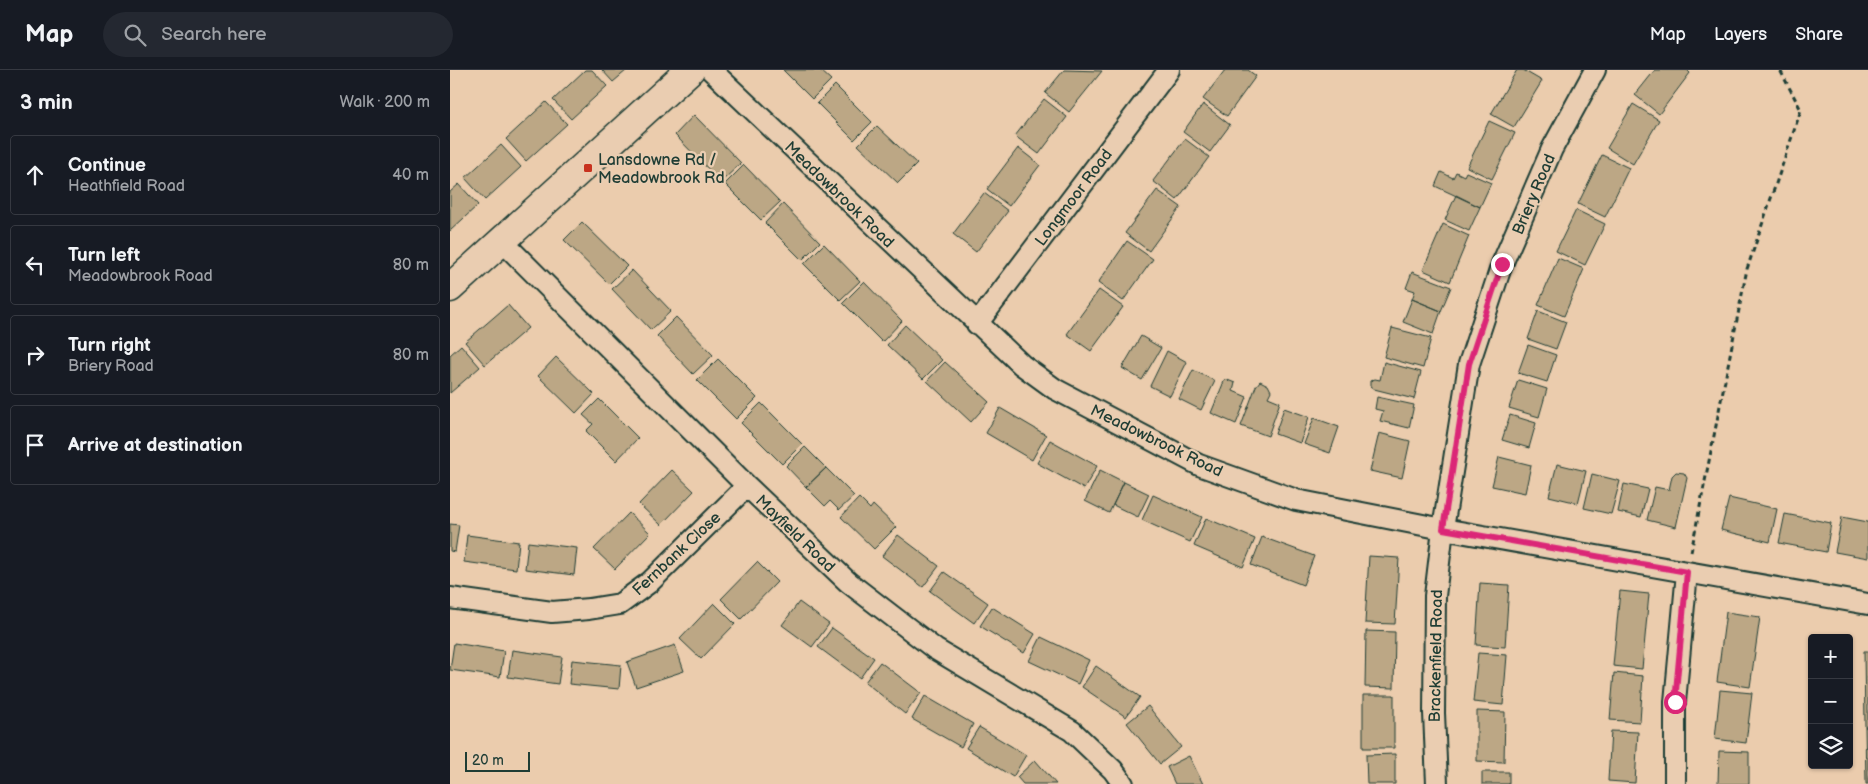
<!DOCTYPE html>
<meta charset="utf-8">
<style>
body{margin:0;font-family:"Balsamiq Sans",sans-serif;background:#242831;color:#f1f3f6}
.controls{position:absolute;right:15px;bottom:15px;display:grid;overflow:hidden;border-radius:5px;box-shadow:0 1px 4px #0004}
.controls button{width:45px;height:45px;display:grid;place-items:center;padding:0;border:0;border-bottom:1px solid #363941;background:#171b24;color:#f1f3f6;font:25px sans-serif}
.scale{position:absolute;left:15px;bottom:12px;width:65px;box-sizing:border-box;padding-left:5px;border:2px solid #1f3d34;border-top:0;font-size:14px;line-height:18px;white-space:nowrap;color:#1f3d34;-webkit-text-stroke:4px #eacdb1;paint-order:stroke}
.stop{position:absolute;width:15px;height:15px;margin:-11px;border:4px solid #db2777;border-radius:50%;background:#fff}
.stop.end{background:#db2777;border-color:#fff;box-shadow:0 1px 5px #0008}
.list{margin:0;padding:0;list-style:none}
h2{display:flex;justify-content:space-between;align-items:center;height:65px;margin:0;padding:0 20px;font-size:21px}
h2 small{font-size:16px;font-weight:400;color:#9ea1a6}
.list li{display:grid;grid-template-columns:32px 1fr auto;gap:15px;align-items:center;box-sizing:border-box;height:80px;margin:0 10px 10px;padding:0 10px;border:1px solid #363941;border-radius:5px}
.list b{display:block;font-size:19px;white-space:nowrap}
.list p{margin:0;font-size:16px;white-space:nowrap;color:#9ea1a6}
.list em{font-size:16px;font-style:normal;color:#9ea1a6}
.icon{flex:none;width:28px;height:28px;fill:none;stroke:currentColor;stroke-width:2;stroke-linecap:round;stroke-linejoin:round}
.map{position:relative;flex:none;width:1418px;height:714px;overflow:hidden}
header{display:flex;align-items:center;gap:30px;box-sizing:border-box;height:70px;padding:0 25px;background:#171b24;border-bottom:1px solid #363941}
header strong{font-size:24px}
nav{display:flex;gap:28px;margin-inline-start:auto;font-size:18px}
.search{width:350px;height:45px;background:#242831;display:flex;align-items:center;gap:12px;box-sizing:border-box;padding:0 18px;border-radius:28px;color:#9ea1a6;font-size:19px}
main{display:flex}
aside{flex:1;background:#171b24}
.map>svg:first-child{display:block}
.building{fill:#bca785;stroke:#1f3d34}
.lines{fill:none;stroke-linecap:round;stroke-linejoin:round}
.street-casing{stroke:#1f3d34;stroke-width:24}
.secondary-casing{stroke:#1f3d34;stroke-width:31}
.path{stroke:#1f3d34;stroke-width:3;stroke-dasharray:5 4;stroke-linecap:butt}
.street{stroke:#eacdb1;stroke-width:20}
.secondary{stroke:#eacdb1;stroke-width:28}
.route{stroke:#db2777;stroke-width:6}
.poi-dot{fill:#c8321e;stroke:#eacdb1;stroke-width:2}
.labels{text-anchor:middle;stroke-width:4.5;stroke-linejoin:round;paint-order:stroke}
.poi-label{font-size:16px;fill:#1f3d34;stroke:#eacdb1;text-anchor:start}
.street-label{font-size:16px;fill:#1f3d34;stroke:#eacdb1}
</style>
<header>
<strong>Map</strong>
<div class="search"><svg class="icon" aria-label="search" viewBox="0 0 24 24"><circle cx="10" cy="10" r="6"/><path d="M15 15l6 6"/></svg>Search here</div>
<nav><a>Map</a><a>Layers</a><a>Share</a></nav>
</header>
<main>
<aside>
<h2>3 min<small>Walk · 200 m</small></h2>
<ul class="list">
<li><svg class="icon" aria-label="ahead" viewBox="0 0 24 24"><path d="M12 20V5M6 11l6-6 6 6"/></svg><div><b>Continue</b><p>Heathfield Road</p></div><em>40 m</em></li>
<li><svg class="icon" aria-label="left" viewBox="0 0 24 24"><path d="M17 20v-9H6M10 6l-5 5 5 5"/></svg><div><b>Turn left</b><p>Meadowbrook Road</p></div><em>80 m</em></li>
<li><svg class="icon" aria-label="right" viewBox="0 0 24 24"><path d="M7 20v-9h11M14 6l5 5-5 5"/></svg><div><b>Turn right</b><p>Briery Road</p></div><em>80 m</em></li>
<li><svg class="icon" aria-label="arrive" viewBox="0 0 24 24"><path d="M6 21V4h12l-3 4 3 4H6"/></svg><div><b>Arrive at destination</b></div></li>
</ul>
</aside>
<div class="map">
<svg width="1418" height="714" viewBox="0 0 1418 714">
<rect width="100%" height="100%" fill="#ebccad"/>
<filter id="ink" filterUnits="userSpaceOnUse"><feTurbulence type="fractalNoise" baseFrequency=".02" numOctaves="2"/><feDisplacementMap in="SourceGraphic" scale="10" xChannelSelector="R" yChannelSelector="G"/><feConvolveMatrix kernelMatrix="1 2 1 2 8 2 1 2 1" color-interpolation-filters="sRGB"/></filter>
<g filter="url(#ink)">
<path class="building" d="M135 0H142L157 16 121 49 103 30Z
M152 0H177L163 12Z
M333 0H370L381 10 362 29Z
M614 0 652 1 619 42 595 23Z
M775 0H798L806 6 777 46 753 29Z
M1067 0H1073L1092 11 1064 57 1041 44Z
M1205 0H1237L1240 3 1209 44 1185 25Z
M385 15 422 52 404 70 367 33Z
M594 29 617 47 589 84 565 66Z
M96 32 117 54 76 91 56 69Z
M753 34 780 55 760 82 733 62Z
M1183 34 1209 50 1183 94 1157 78Z
M244 45 291 93 271 112 225 65Z
M1039 51 1065 63 1042 109 1017 97Z
M427 56 467 94 448 113 408 75Z
M735 69 759 87 727 130 703 111Z
M51 75 71 97 35 130 15 108Z
M568 78 590 95 559 136 537 119Z
M1152 85 1179 98 1155 147 1128 134Z
M294 95 330 132 311 150 275 114Z
M991 102 1003 108 1006 102 1014 106 1016 102 1041 113 1030 137 985 116Z
M9 114 28 135 0 161V122Z
M707 120 731 137 699 181 675 163Z
M534 123 558 141 526 182 503 164Z
M1006 125 1030 137 1019 161 995 150Z
M333 134 370 172 352 190 315 153Z
M1126 140 1155 154 1135 195 1106 181Z
M132 152 177 196 159 214 114 170Z
M993 154 1019 166 1000 212 973 200Z
M677 171 703 189 673 231 648 213Z
M374 174 410 211 390 230 354 194Z
M1108 188 1134 199 1114 246 1088 235Z
M182 200 221 241 201 260 162 219Z
M962 202 1001 217 991 241 962 229 965 221 956 218Z
M414 212 452 251 432 272 393 233Z
M649 220 673 237 641 281 617 264Z
M962 229 991 241 983 264 953 252Z
M58 235 78 258 35 295 15 272Z
M1088 241 1116 252 1106 279 1078 269Z
M226 247 263 285 243 304 207 266Z
M455 255 492 290 473 309 437 275Z
M942 258 981 268 973 298 934 287Z
M691 266 711 278 692 310 672 298Z
M11 275 30 297 0 323V285Z
M1078 275 1106 285 1097 312 1068 303Z
M717 281 737 292 720 326 700 316Z
M106 287 144 324 126 343 88 306Z
M268 289 307 328 286 349 247 310Z
M495 292 539 332 521 352 477 311Z
M934 292 971 302 964 329 924 319 920 316V311L925 309 930 310Z
M743 300 765 311 751 340 729 329Z
M775 309 785 313 783 321 797 327 786 354 761 343Z
M1068 310 1097 319 1089 347 1059 338Z
M810 311 818 315 821 321 818 327 830 332 818 366 791 356 806 316Z
M927 327 964 335 959 358 930 351 933 341 925 339Z
M149 329 188 368 166 391 136 361 143 354 133 345Z
M311 333 352 374 332 394 291 353Z
M550 338 596 365 582 390 536 363Z
M834 338 859 347 850 373 825 364Z
M1060 345 1086 353 1079 378 1052 370Z
M864 348 889 357 880 383 854 374Z
M929 363 960 371 952 408 920 401Z
M600 370 647 396 634 419 587 393Z
M355 377 376 398 356 417 336 396Z
M1049 387 1081 395 1075 423 1042 416Z
M1107 394 1136 401 1128 433 1099 426Z
M376 398 404 426 389 440 380 431 375 436 356 417Z
M222 400 244 421 211 455 189 434Z
M650 400 674 412 659 443 635 431Z
M1226 402 1234 403 1237 408 1226 457 1197 450 1205 417 1219 420 1222 406Z
M1142 404 1170 411 1161 444 1134 438Z
M674 412 699 424 688 447 663 435Z
M1174 414 1198 419 1191 447 1168 442Z
M703 425 752 447 740 472 692 450Z
M409 428 420 439 423 435 446 457 424 479 391 447Z
M1279 428 1327 439 1320 472 1271 460Z
M179 443 200 463 165 499 144 479Z
M1335 444 1381 453 1376 482 1329 473Z
M1392 447 1418 452V488L1385 482Z
M756 448 805 469 793 497 744 476Z
M0 454 9 455 5 482 0 481Z
M17 465 69 472 66 499 14 492Z
M448 465 489 496 473 517 432 486Z
M812 467 864 486 853 515 801 495Z
M78 472 127 478 124 505 75 499Z
M919 486 949 488 945 554 915 553Z
M307 492 327 512 291 549 271 529Z
M494 502 538 533 524 553 480 521Z
M1030 513 1059 515 1055 577 1026 575Z
M1170 521 1199 524 1192 599 1163 596Z
M349 532 379 554 362 577 332 555Z
M264 533 285 554 251 589 230 569Z
M542 537 585 564 574 583 530 556Z
M1276 542 1310 547 1300 617 1267 612Z
M382 558 424 588 410 608 368 577Z
M916 561 945 562 944 618 915 617Z
M591 567 639 590 628 614 579 591Z
M4 573 54 581 50 607 0 600Z
M225 575 234 601 186 617 177 592Z
M62 580 112 587 108 614 58 607Z
M1414 581H1418V657H1415Z
M1028 583 1057 585 1053 635 1023 632Z
M122 590 171 595 169 619 119 614Z
M430 592 471 623 455 644 415 612Z
M646 596 690 627 676 647 632 617Z
M1164 603 1193 606 1190 652 1160 650Z
M1270 620 1302 623 1296 673 1265 669Z
M913 625H944V678H913Z
M475 626 523 654 511 677 462 649Z
M698 636 731 677 710 694 677 653Z
M1027 641 1055 642 1054 692 1027 691Z
M529 657 576 685 563 707 516 678Z
M1415 657H1418V714H1416Z
M1161 661 1188 662 1185 713 1158 711Z
M1269 681 1299 682V714H1268Z
M945 684V714H917L916 685Z
M739 686 753 714H725L717 697Z
M585 690 606 714H573L567 707Z
M1032 702H1059V714H1032Z"/>
<g class="lines">
<g class="street-casing">
<path id="street" d="M261 0 572 295 605 319 749 395 846 430 993 459 1418 534
M52 171 297 416 398 512 485 579 622 661 663 700 673 714
M527 254 719 0
M0 528 102 542 139 539 170 534 200 512 297 416
M987 714 984 643 985 526 993 459 1019 294 1052 194 1102 79 1145 0
M1225 714V632L1237 502"/>
</g>
<g class="secondary-casing">
<path id="secondary" d="M0 218 240 0"/>
</g>
<path class="path" d="M1241 482 1297 199 1351 40 1330 0"/>
<use href="#street" class="street"/>
<use href="#secondary" class="secondary"/>
</g>
</g>
<g class="lines" filter="url(#ink)">
<path class="route" d="M1052 194 1019 294 993 459 1237 502 1225 632"/>
</g>
<rect class="poi-dot" x="133" y="93" width="10" height="10" rx="2.5"/>
<g class="labels">
<g class="poi-label">
<text x="148" y="95">Lansdowne Rd /<tspan x="148" dy="18">Meadowbrook Rd</tspan></text>
</g>
<g class="street-label">
<text transform="translate(390 124) rotate(44)" y="6">Meadowbrook Road</text>
<text transform="translate(1083 124) rotate(-67)" y="6">Briery Road</text>
<text transform="translate(623 127) rotate(-53)" y="6">Longmoor Road</text>
<text transform="translate(707 370) rotate(26)" y="6">Meadowbrook Road</text>
<text transform="translate(346 463) rotate(44)" y="6">Mayfield Road</text>
<text transform="translate(226 483) rotate(-43)" y="6">Fernbank Close</text>
<text transform="translate(985 586) rotate(-89)" y="6">Brackenfield Road</text>
</g>
</g>
</svg>
<div class="controls">
<button>+</button>
<button>−</button>
<button><svg class="icon" aria-label="layers" viewBox="0 0 24 24"><path d="M12 4l9 5-9 5-9-5zM3 14l9 5 9-5"/></svg></button>
</div>
<div class="scale">20 m</div>
<div class="stop" style="left:1225px;top:632px"></div>
<div class="stop end" style="left:1052px;top:194px"></div>
</div>
</main>
